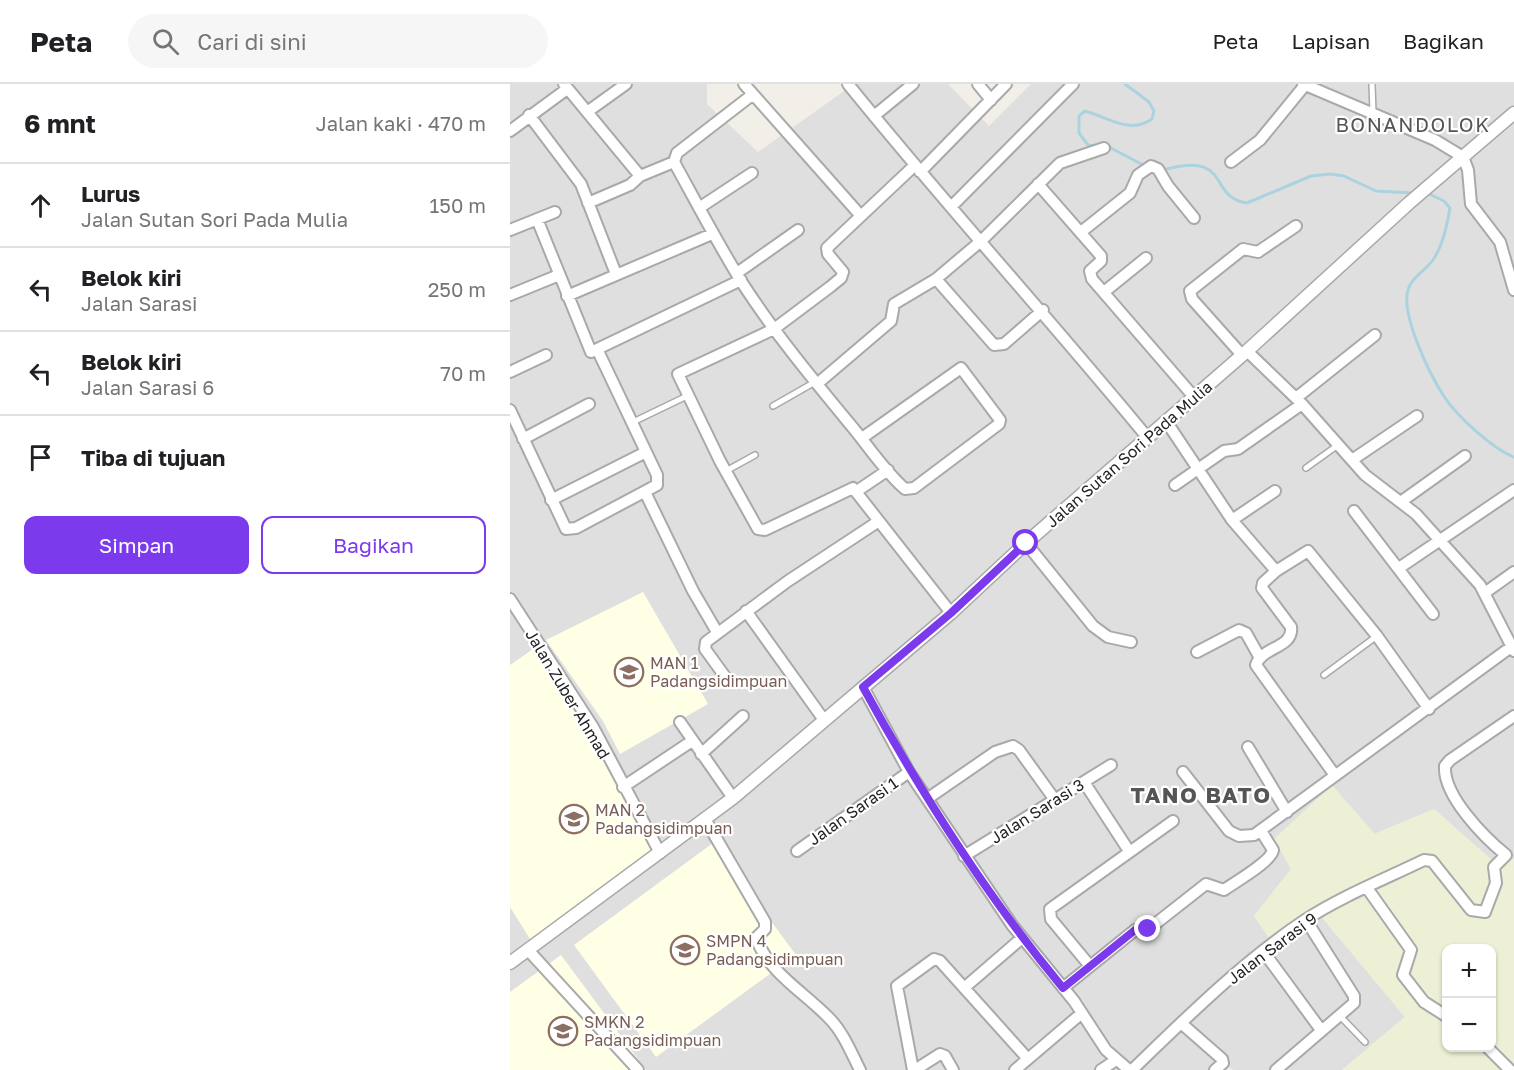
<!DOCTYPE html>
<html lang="id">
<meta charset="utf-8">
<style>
body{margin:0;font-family:"Golos Text",sans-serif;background:#f6f6f6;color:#202124}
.controls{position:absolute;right:18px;bottom:18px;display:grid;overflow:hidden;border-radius:12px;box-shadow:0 2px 4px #0004}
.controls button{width:54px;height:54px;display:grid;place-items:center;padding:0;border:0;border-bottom:2px solid #e0e0e0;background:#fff;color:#202124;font:30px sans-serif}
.stop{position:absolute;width:18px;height:18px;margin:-14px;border:4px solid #7c3aed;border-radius:50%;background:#fff}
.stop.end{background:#7c3aed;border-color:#fff;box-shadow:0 2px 6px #0008}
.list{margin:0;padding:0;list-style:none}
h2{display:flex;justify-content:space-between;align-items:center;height:78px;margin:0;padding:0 24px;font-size:26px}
h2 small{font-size:20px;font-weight:400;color:#757577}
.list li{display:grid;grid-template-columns:39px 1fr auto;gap:18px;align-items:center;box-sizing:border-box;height:84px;padding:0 24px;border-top:2px solid #e0e0e0}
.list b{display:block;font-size:22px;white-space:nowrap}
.list p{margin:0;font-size:20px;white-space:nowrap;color:#757577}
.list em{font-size:20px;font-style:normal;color:#757577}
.actions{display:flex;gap:12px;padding:18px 24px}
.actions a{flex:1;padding:14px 0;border:2px solid #7c3aed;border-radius:12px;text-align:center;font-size:21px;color:#7c3aed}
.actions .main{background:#7c3aed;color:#fff}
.icon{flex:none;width:33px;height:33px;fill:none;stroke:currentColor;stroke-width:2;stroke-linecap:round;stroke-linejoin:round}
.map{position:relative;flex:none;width:1004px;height:986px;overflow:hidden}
header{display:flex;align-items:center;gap:36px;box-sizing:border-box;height:84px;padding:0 30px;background:#fff;border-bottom:2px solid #e0e0e0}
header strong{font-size:28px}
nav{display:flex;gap:33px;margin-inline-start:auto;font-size:21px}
.search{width:420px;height:54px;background:#f6f6f6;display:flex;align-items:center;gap:15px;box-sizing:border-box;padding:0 21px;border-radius:33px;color:#757577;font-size:22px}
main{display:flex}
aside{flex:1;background:#fff}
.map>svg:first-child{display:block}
.residential{fill:#e0dfdf}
.education{fill:#ffffe5}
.farmland{fill:#eef0d5;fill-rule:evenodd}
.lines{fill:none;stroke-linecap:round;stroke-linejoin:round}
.stream{stroke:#aad3df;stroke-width:3}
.service-casing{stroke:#a9a9a9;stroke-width:8}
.minor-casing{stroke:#a9a9a9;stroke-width:14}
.tertiary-casing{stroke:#a9a9a9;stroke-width:15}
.service{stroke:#fff;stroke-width:5}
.minor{stroke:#fff;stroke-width:10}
.tertiary{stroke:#fff;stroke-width:12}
.route{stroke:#7c3aed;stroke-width:8}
.labels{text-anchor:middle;stroke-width:4.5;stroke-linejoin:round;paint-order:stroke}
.street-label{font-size:16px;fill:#222;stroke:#fff}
.education-label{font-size:16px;fill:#785e54;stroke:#fff;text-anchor:start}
.quarter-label{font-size:20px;letter-spacing:1.5px;fill:#555;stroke:#fff}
.district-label{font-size:22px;font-weight:bold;letter-spacing:1.5px;fill:#555;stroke:#fff}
</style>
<header>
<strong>Peta</strong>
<div class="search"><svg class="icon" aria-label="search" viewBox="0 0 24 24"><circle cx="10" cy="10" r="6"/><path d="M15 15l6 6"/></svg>Cari di sini</div>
<nav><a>Peta</a><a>Lapisan</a><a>Bagikan</a></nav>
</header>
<main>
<aside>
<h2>6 mnt<small>Jalan kaki · 470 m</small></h2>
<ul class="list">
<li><svg class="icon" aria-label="ahead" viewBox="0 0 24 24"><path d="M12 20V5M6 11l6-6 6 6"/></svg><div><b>Lurus</b><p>Jalan Sutan Sori Pada Mulia</p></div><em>150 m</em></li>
<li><svg class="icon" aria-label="left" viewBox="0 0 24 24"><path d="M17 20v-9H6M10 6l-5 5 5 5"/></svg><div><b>Belok kiri</b><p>Jalan Sarasi</p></div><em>250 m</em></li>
<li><svg class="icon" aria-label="left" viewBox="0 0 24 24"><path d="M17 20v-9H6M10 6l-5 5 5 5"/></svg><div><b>Belok kiri</b><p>Jalan Sarasi 6</p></div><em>70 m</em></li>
<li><svg class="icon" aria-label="arrive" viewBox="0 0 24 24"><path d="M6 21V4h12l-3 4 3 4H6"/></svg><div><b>Tiba di tujuan</b></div></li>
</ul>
<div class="actions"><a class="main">Simpan</a><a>Bagikan</a></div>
</aside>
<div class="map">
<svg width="1004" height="986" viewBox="0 0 1004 986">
<rect width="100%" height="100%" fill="#f2efe9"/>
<path class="residential" d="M0 0H197V20L248 68 344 0H438L479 42 521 0H1004V775L985 779 924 725 781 785 744 832 810 831 895 933 832 986H723L719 983 715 986H0Z"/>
<path class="education" d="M133 508 198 620 110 670 93 637 36 556Z
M26 563 81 645 145 766 20 855 0 823V581Z
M203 759 286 871 146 973 64 861Z
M51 871 136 986H0V908Z"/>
<path class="farmland" d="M822 701 865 750 924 725 985 779 1004 775V986H832L895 933 810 831 760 856 744 832 781 785 764 755ZM936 864H982V964H936Z"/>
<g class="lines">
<path class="stream" d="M587 62 578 61 569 49V32L575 27C597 33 620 51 642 35L644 27 639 18 615 0
M597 62 635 82
M653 86C723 66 697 114 737 119L801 92 820 90 834 92 866 107 904 109
M917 109 934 117 940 124C937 141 933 161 923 176 916 186 904 191 899 203 888 227 921 293 935 314 948 333 983 365 1004 373"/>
<g class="service-casing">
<path id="service" d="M862 0 863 29
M263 322 305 298
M123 338 177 312
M796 384 828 361
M216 387 245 371
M814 591 867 552
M829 931 855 958"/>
</g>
<g class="minor-casing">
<path id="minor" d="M54 0 130 92 164 78C186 118 207 158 231 197 263 247 301 293 339 339 357 360 374 387 395 405L404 404 489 340 490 336 451 284 352 354
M234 0 351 132
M338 0C435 120 539 234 637 353
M468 0 481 16
M793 0 925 56 953 73 958 86 961 120 990 158 1004 206
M77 28 116 0
M19 31 71 100 106 190
M364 32 403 0
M0 47 57 5
M164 78 167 69 242 11
M721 78 750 56 795 1
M404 82 317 164 318 170 333 188 331 194 320 203 264 245 168 290 210 377 248 445 255 446 343 404 441 529
M410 88 496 0
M528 100 591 172V177L580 187 582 195 684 313
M78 119 120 101 130 92
M441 123 563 0
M189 124 242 89
M27 135 81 268 231 196
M0 146 45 128
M571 148 620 109 628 91 641 82 648 85 658 102 684 134
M227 189 288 146
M426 195 484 261 494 260 533 226
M594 208 636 174
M0 211 49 191
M57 212 202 150
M737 267 792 320 855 391 906 430 970 501 1004 567
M732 271 682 215 680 207 733 165 748 168 786 142
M0 288 36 271
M307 300 381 237 384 220 426 195 471 157 550 79 594 64
M786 314 865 251
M0 326 56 445 66 444 147 401V391L88 267
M656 337 722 436 766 487
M13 355 79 320
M842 376 907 332
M665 401 714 367 728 365 792 320
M347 407 378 386
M135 408 183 507 207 548
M41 416 136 368
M892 417 955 372
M844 427 923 530
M722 436 765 407
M516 459 583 542 598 553 621 558
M889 484 1004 406
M976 508 1004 488
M0 515 83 643 150 769
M236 527 314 636
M687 568 729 546 736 549 750 574
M219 598 195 565 196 558 278 497 369 437
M353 603 399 688 502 841 564 917 596 966 619 986
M170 638 223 714
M738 663 777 728
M191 670 233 632
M673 688 719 747 729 752 744 751 1001 563
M824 690 746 581C751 563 784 564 781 543L752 504 753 499 766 487 798 467 867 552 919 625
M574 698 619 767
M113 703 182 657
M417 715 485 668 503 662 509 666 545 716
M195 735 255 838V845L246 854C259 889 294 908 319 934 333 948 341 968 350 986
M287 767 399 688
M454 772 601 681
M857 804 901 866 893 891 914 918 936 932
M18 866 128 986
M753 867 811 946
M580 882 541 835 540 825 663 737
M454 904 512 854
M553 904 625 846 640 844 696 800 714 806C725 798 761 778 763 766L751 747
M671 939 712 975 713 979 705 986
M978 964 1000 986
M403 986 387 902 424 875 430 877 518 975
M405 986 430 970 435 972 443 986
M505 986 572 929
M591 986 606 976
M622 986C677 933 732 878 795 836 832 812 875 795 914 776L922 777 961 826 975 828 986 799 984 783 996 771C975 754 933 712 935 682L940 676 1004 632
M766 986 844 919V912L796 836"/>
</g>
<g class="tertiary-casing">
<path id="tertiary" d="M0 879 223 714 441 529 516 459 737 267 899 119 1004 29"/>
</g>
<use href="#service" class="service"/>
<use href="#minor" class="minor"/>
<use href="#tertiary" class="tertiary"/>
</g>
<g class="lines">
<path class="route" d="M516 459 441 529 353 603C411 709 475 810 553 904L625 846 638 845"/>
</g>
<defs>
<g id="university-ring" transform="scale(1.5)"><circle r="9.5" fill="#fff" stroke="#8d6e63" stroke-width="1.5"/><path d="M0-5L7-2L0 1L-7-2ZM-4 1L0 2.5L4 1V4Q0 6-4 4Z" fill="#8d6e63"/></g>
</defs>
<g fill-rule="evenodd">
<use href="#university-ring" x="119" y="588"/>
<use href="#university-ring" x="64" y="735"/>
<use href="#university-ring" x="175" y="866"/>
<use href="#university-ring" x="53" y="947"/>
</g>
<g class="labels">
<g class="street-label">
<text transform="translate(619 370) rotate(-41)" y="6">Jalan Sutan Sori Pada Mulia</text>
<text transform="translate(58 610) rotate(59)" y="6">Jalan Zuber Ahmad</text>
<text transform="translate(343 727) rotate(-35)" y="6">Jalan Sarasi 1</text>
<text transform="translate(527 727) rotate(-32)" y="6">Jalan Sarasi 3</text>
<text transform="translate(762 864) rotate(-37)" y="6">Jalan Sarasi 9</text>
</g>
<g class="education-label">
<text x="140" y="585">MAN 1<tspan x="140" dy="18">Padangsidimpuan</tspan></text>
<text x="85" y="732">MAN 2<tspan x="85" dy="18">Padangsidimpuan</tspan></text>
<text x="196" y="863">SMPN 4<tspan x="196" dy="18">Padangsidimpuan</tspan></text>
<text x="74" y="944">SMKN 2<tspan x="74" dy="18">Padangsidimpuan</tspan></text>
</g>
<g class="quarter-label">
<text x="903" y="48">BONANDOLOK</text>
</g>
<g class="district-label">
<text x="691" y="719">TANO BATO</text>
</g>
</g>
</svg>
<div class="controls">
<button>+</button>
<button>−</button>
</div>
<div class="stop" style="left:516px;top:459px"></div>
<div class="stop end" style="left:638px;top:845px"></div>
</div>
</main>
